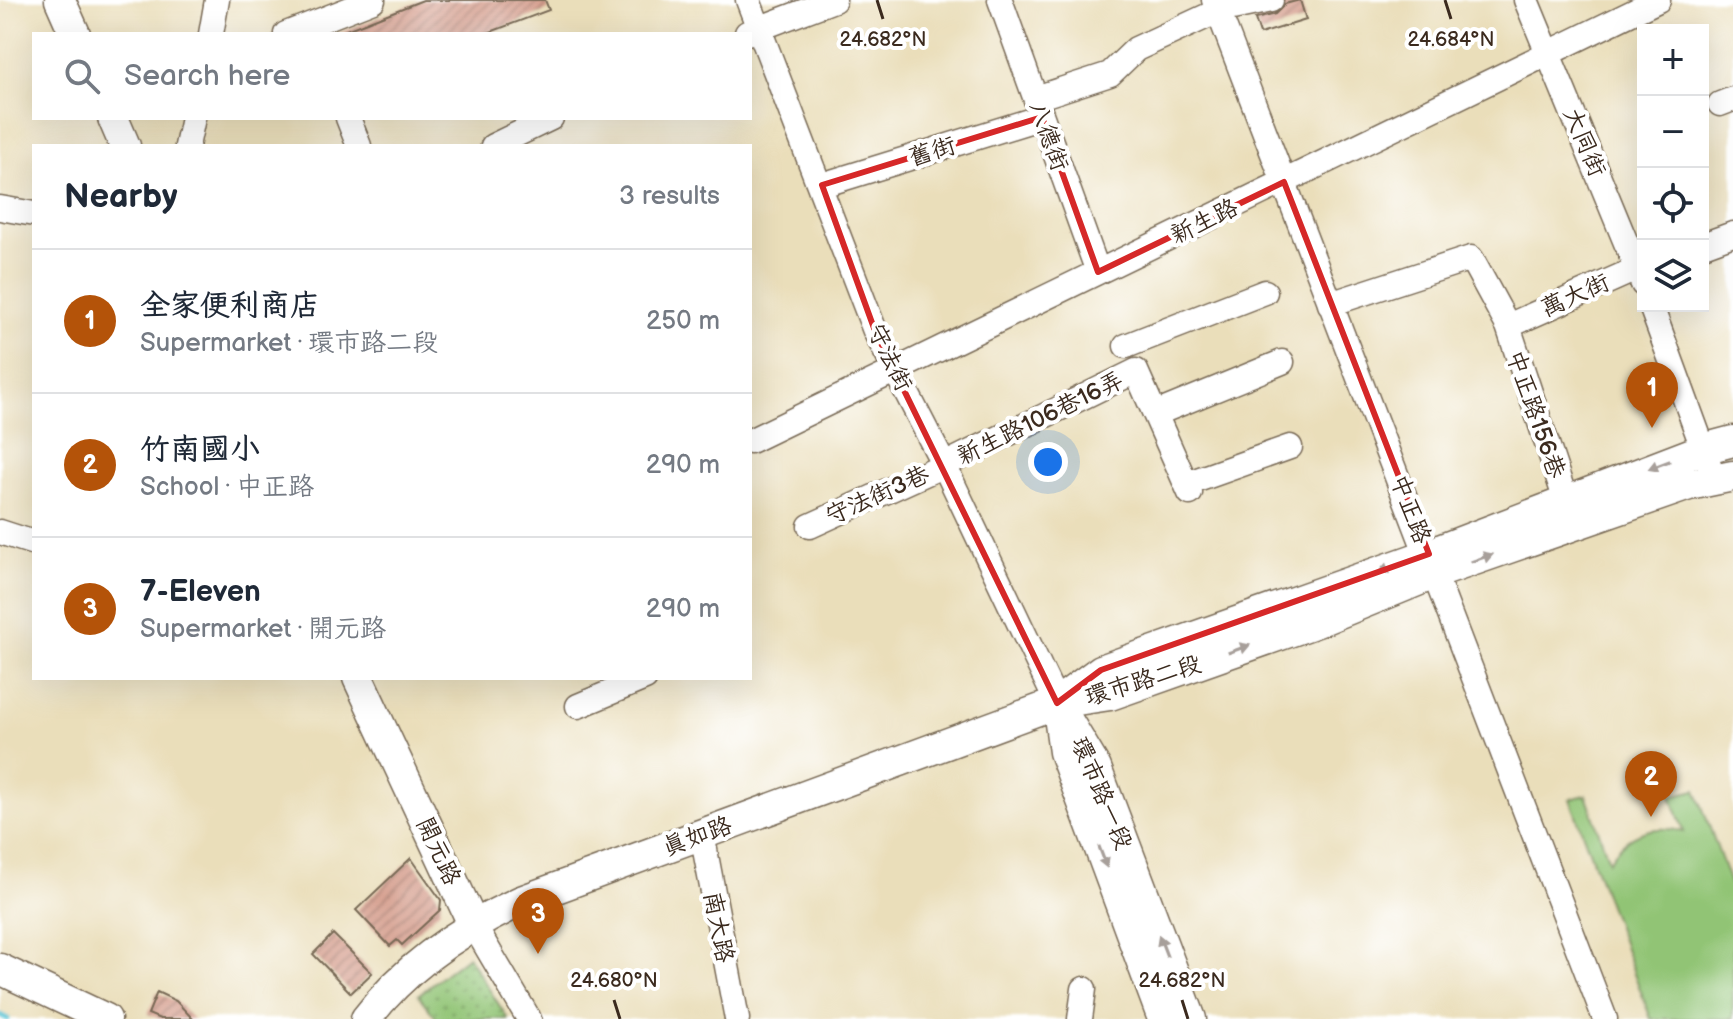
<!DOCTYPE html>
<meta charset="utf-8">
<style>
body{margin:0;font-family:"Balsamiq Sans","LXGW WenKai TC",sans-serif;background:#f2f2f3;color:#1f2937}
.controls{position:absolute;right:24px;top:24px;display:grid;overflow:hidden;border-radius:0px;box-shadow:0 8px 32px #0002}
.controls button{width:72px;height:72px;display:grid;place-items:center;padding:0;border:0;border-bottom:2px solid #e0e1e3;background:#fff;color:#1f2937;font:40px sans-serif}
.you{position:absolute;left:1048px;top:462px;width:28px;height:28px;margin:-20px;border:6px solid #fff;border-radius:50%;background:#1a73e8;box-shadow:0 0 0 12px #1a73e833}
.badge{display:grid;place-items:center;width:52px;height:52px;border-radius:50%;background:#b45309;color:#fff;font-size:26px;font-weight:700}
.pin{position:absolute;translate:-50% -66px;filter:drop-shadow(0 2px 4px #0008)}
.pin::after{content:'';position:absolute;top:42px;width:28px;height:24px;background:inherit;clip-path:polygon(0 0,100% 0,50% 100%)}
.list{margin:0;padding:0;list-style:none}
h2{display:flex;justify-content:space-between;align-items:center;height:104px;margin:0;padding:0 32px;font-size:34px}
h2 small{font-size:26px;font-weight:400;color:#747a83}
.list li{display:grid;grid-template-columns:52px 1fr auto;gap:24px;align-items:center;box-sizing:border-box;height:144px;padding:0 32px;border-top:2px solid #e0e1e3}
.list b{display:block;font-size:30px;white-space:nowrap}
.list p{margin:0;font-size:26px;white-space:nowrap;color:#747a83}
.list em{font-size:26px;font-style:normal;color:#747a83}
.icon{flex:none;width:44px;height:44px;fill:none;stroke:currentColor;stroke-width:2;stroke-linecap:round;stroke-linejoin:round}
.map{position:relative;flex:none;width:1733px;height:1019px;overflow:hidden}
.search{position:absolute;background:#fff;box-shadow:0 8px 32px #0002;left:32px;top:32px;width:720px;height:88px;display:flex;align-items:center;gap:20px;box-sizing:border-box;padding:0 28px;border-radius:0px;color:#747a83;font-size:30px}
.panel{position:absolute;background:#fff;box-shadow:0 8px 32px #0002;left:32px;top:144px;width:720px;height:536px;border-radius:0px}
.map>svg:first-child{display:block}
.grass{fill:url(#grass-dots);stroke:#66774a;stroke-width:2}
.garden{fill:#91c475;stroke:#66774a;stroke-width:2}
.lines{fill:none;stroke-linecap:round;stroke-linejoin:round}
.stream{stroke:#57c2d3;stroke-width:5}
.building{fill:url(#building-hatch)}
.minor-casing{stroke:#786955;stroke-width:27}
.major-casing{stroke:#786955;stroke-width:33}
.minor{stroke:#fff;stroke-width:24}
.major{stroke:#fff;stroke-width:30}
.oneway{fill:#a79f9a}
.marked{fill:none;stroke:#d62828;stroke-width:6;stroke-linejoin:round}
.ticks{fill:none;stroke:#3b2a1e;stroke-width:3}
.labels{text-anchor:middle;stroke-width:8;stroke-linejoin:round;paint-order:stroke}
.street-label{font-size:24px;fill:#3b2a1e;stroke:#fff}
.ticks-label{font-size:20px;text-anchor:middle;fill:#3b2a1e;stroke:#fff;stroke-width:8;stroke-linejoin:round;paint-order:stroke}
</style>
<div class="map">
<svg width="1733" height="1019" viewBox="0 0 1733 1019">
<defs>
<pattern id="grass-dots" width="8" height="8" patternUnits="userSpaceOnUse" patternTransform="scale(2)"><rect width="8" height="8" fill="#91c475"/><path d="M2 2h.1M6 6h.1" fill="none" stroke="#789f5f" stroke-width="1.8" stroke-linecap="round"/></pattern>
<pattern id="building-hatch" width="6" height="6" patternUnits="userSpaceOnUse" patternTransform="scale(2)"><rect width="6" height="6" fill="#d39886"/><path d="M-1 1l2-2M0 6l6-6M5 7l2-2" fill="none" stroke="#ac7c6d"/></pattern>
</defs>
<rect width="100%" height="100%" fill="#fff"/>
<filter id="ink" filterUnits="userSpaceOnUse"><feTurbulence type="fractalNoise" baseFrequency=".0125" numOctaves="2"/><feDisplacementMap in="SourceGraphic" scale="16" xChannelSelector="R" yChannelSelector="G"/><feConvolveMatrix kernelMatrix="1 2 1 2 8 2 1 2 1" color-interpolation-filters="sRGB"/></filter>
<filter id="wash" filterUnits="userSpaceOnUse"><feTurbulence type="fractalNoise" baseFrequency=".006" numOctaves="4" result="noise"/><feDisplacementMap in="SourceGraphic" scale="32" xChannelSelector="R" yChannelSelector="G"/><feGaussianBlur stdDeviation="1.8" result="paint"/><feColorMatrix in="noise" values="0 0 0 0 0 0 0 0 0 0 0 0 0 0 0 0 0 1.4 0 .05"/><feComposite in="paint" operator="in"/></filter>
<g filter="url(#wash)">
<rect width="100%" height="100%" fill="#eadeba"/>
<path class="grass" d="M468 956 508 1019H437L418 995Z"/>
<path class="garden" d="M1696 790 1733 891V1019H1651L1570 799 1586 795 1609 861C1627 833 1652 823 1684 832L1671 796Z"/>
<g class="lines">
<path class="stream" d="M0 1015 8 1019"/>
</g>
<g id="blocks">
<path class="building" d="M423 0H545L549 10 485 34H336Z
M1300 0 1306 20 1260 34 1255 19 1275 14 1285 4Z
M411 858 441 900 440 910 402 945 397 940 390 946 356 910Z
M333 934 372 973 351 993 313 954Z
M157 992 176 1001 193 1019H160L148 1014Z"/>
</g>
</g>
<g filter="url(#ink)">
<use href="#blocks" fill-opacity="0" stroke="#786955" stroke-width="2"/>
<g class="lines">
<g class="minor-casing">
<path id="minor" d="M748 0 875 331 944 465 1057 703
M1000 0 1098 272
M1214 0 1605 1019
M1526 0 1643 284
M747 33 834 0
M211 34 217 0
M286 34 373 0
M1036 98 1110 74 1136 49 1218 11 1271 0
M1720 104 1733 99
M348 118 359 146
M187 146 193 118
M493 146 551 118
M822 185 1042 117
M0 208 34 214
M1703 245 1733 234
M1330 304 1471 258 1508 326 1566 501
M1651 306 1715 481
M1508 326 1643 266
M1126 346 1265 292
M1155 414 1282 362
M750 441 1658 0
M1186 484 1290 447
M810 526 944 465 1136 371 1190 493
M0 532 34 543
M578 706 645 678
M702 834 737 1019
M473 924 529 1019
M1080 1019 1084 989"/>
</g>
<g class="major-casing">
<path id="major" d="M60 0 75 34
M113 118 125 146
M358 678 473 924
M1062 699 1101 670 1429 554 1703 449 1733 441
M1057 703 1096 768 1191 1019
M1058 709 1064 752 1163 1019
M0 969 106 1019
M366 1019C405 967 463 928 521 901L1057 703 1110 695 1317 622 1434 574 1689 485 1733 476"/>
</g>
<use href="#minor" class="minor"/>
<use href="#major" class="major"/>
</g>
<defs><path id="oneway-solid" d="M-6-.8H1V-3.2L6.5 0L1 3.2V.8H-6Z" transform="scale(2)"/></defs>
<g class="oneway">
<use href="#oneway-solid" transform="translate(1659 465) rotate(159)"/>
<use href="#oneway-solid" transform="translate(1482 558) rotate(-19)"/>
<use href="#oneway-solid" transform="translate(1390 568) rotate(161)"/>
<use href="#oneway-solid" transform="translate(1239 649) rotate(-20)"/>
<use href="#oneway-solid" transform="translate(1103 857) rotate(69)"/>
<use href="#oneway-solid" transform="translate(1163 946) rotate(-111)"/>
</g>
</g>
<path class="marked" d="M1042 117 1098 272 1284 182 1429 554 1101 670 1057 703 875 331 822 185Z"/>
<path class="ticks" d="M877 0 883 19M1445 0 1451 19M614 1000 620 1019M1182 1000 1188 1019"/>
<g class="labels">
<g class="street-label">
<text transform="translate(1049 136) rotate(70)" y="8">八德街</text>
<text transform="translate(1585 142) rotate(67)" y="8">大同街</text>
<text transform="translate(932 151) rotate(-17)" y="8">舊街</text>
<text transform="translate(1204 221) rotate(-26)" y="8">新生路</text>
<text transform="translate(1575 295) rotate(-24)" y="8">萬大街</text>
<text transform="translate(890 357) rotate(64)" y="8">守法街</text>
<text transform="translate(1536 414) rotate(71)" y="8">中正路156巷</text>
<text transform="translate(1040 418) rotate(-26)" y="8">新生路106巷16弄</text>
<text transform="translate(877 495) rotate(-24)" y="8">守法街3巷</text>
<text transform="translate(1411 509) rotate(69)" y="8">中正路</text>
<text transform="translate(1143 680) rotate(-17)" y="8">環市路二段</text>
<text transform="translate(1102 793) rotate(67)" y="8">環市路一段</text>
<text transform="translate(697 836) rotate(-20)" y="8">真如路</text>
<text transform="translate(439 851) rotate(65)" y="8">開元路</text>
<text transform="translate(719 927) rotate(79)" y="8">南大路</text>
</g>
</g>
<g class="ticks-label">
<text x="883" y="46">24.682°N</text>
<text x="1451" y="46">24.684°N</text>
<text x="614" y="987">24.680°N</text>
<text x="1182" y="987">24.682°N</text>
</g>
</svg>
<div class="controls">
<button>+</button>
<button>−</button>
<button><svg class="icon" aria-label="locate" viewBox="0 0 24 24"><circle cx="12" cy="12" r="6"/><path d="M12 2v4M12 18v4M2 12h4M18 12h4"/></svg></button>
<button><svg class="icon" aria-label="layers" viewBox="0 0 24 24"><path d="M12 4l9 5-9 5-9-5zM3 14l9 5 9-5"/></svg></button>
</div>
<div class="you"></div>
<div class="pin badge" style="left:1652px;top:428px">1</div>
<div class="pin badge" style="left:1651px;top:817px">2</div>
<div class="pin badge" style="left:538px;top:954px">3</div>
<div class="search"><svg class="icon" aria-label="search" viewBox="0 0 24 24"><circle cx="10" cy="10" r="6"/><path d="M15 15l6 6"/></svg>Search here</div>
<section class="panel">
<h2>Nearby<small>3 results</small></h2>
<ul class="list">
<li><span class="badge">1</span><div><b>全家便利商店</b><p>Supermarket · 環市路二段</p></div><em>250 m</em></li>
<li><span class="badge">2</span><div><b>竹南國小</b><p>School · 中正路</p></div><em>290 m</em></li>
<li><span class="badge">3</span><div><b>7-Eleven</b><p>Supermarket · 開元路</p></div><em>290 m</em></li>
</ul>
</section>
</div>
